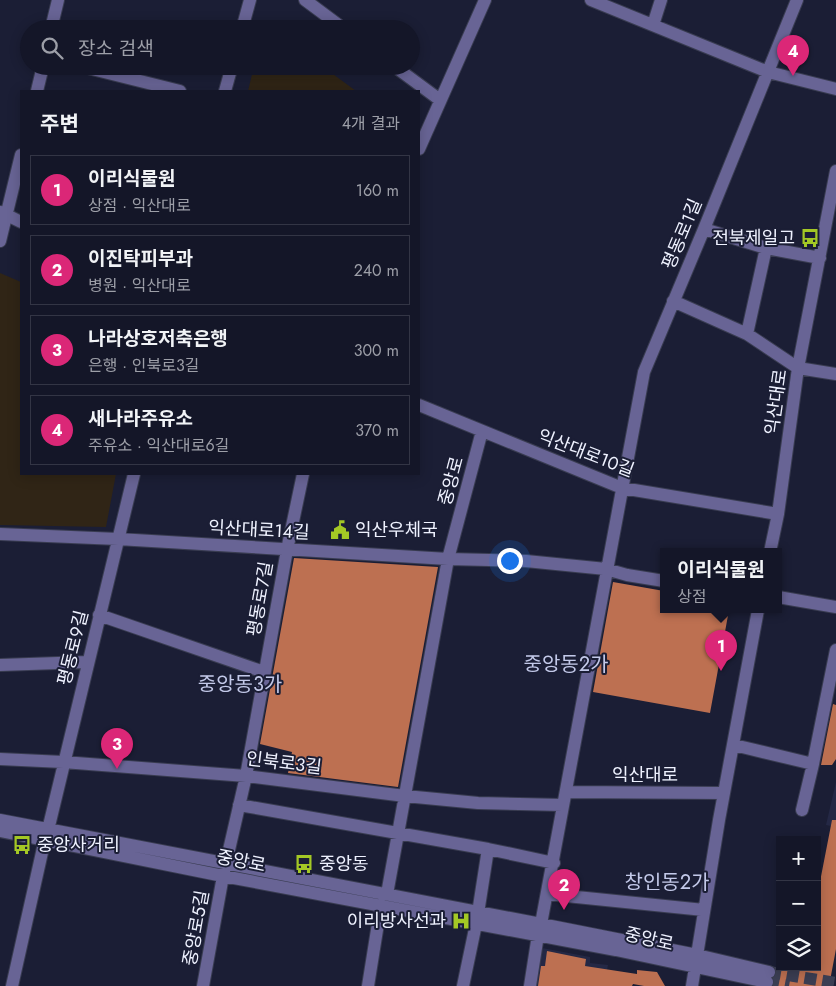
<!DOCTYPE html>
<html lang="ko">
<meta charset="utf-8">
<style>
body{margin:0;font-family:Jost,"Noto Sans KR",sans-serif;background:#212334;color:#f1f3f6}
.controls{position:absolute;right:15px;bottom:15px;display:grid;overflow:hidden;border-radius:0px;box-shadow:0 2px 12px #0003}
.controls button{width:45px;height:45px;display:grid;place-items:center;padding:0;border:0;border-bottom:1px solid #333545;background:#141628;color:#f1f3f6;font:25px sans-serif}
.you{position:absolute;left:509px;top:560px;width:18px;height:18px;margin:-12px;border:4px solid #fff;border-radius:50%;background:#1a73e8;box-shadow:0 0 0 8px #1a73e833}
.badge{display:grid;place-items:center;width:32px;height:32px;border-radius:50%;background:#db2777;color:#fff;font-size:16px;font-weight:700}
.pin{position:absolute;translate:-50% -41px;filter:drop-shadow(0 1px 2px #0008)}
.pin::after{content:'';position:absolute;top:26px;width:18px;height:15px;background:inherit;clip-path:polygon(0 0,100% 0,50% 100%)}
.popup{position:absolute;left:660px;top:548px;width:122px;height:65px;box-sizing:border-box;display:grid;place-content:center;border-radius:0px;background:#141628;filter:drop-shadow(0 1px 4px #0005);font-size:16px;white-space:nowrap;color:#9d9fa8}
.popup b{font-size:19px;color:#f1f3f6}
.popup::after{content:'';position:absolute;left:50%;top:100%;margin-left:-10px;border:10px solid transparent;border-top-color:#141628}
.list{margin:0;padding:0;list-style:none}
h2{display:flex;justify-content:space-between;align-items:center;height:65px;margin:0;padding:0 20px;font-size:21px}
h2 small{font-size:16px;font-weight:400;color:#9d9fa8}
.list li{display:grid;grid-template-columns:32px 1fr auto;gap:15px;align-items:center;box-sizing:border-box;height:70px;margin:0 10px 10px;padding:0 10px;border:1px solid #333545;border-radius:0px}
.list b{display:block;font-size:19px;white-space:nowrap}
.list p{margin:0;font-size:16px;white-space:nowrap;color:#9d9fa8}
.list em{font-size:16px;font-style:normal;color:#9d9fa8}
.icon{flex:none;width:28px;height:28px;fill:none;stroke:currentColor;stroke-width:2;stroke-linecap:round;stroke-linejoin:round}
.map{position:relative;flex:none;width:836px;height:986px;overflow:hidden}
.search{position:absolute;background:#141628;box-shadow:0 2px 12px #0003;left:20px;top:20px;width:400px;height:55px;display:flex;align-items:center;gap:12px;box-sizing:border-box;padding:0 18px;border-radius:28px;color:#9d9fa8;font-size:19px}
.panel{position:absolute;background:#141628;box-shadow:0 2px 12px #0003;left:20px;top:90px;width:400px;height:385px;border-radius:0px}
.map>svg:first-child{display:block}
.built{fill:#242845}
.education{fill:#302516}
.building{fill:#bd7051}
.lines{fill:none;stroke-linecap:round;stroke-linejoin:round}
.minor-tunnel{stroke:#3b3e53;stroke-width:12;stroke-dasharray:12 6;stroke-linecap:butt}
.minor-casing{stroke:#393c51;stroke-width:14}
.minor{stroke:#686495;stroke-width:12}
.labels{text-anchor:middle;stroke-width:4;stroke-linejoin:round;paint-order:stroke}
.street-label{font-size:18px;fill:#eff2ff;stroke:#1b1e35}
.poi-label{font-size:18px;fill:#eff2ff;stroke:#1b1e35;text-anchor:start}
.quarter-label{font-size:20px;fill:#c3c9e9;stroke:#1b1e35}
</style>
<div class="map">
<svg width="836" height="986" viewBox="0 0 836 986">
<rect width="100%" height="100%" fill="#1b1e35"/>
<path class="built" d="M836 782V827L826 825Z
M542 948 590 957V963L608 965 604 986H536Z"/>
<path class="education" d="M254 66H322L356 91H248Z
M0 273 21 282V474H116L106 527 0 525Z"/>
<path class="building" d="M294 558 438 567 398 787 288 773 292 752 260 744Z
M613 582 664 591V610H729L710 713 593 692Z
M833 704 836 705V759L832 765H821Z
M832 820H836V949L829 986H774V978L777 973 776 967H817V897Z
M547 951 586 959 585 966 637 974V970L657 972 665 986H644L633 984 632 986H538L541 966H545Z"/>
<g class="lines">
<path class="minor-tunnel" d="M769 972 836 983
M767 982 789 986"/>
<g class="minor-casing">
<path id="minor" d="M305 0 344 29
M591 0 768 72 836 89
M653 25 661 0
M51 29 58 0
M242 29 250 0
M80 66 180 91
M394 66 440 100
M37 91 43 66
M225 91 232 66
M419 149 485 0
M1 212 21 222
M704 229 766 248 820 258
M0 241 21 155
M673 301 747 334 798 368 836 374
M747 334 766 248
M419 405 622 488 778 514
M0 534 118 539 448 559 526 561 606 569 627 575 664 581
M770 552 778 514 798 368 836 171
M778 597 836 607
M99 615 264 672
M0 665 87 662
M734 745 813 764
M0 759 63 762 246 776 405 796 478 803 563 805
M566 792 724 793
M239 805 488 849 554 863
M802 810 813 764 836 650
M0 820 541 924 697 955 769 972
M48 830 134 474
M0 831 223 876 616 950 767 982
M387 894 448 559 482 431
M547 894 704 910
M478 913 488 849
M541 924 644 372 704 229 797 0
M12 986 45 839
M203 986 223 876 246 776 287 550 303 474
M368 986 381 905
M463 986 476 924
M530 986 538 935
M692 986 719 820 758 610"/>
</g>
<use href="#minor" class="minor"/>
</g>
<defs>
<g id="bus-bare" transform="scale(1.5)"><path d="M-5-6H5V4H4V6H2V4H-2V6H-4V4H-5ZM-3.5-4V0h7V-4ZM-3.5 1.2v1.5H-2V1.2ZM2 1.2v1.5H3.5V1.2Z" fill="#a4c825" stroke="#1b1e35" stroke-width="2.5" paint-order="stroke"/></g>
<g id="civic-bare" transform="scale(1.5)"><path d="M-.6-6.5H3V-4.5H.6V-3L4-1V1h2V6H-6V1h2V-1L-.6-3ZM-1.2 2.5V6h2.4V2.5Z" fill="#a4c825" stroke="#1b1e35" stroke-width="2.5" paint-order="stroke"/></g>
<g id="hospital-bare" transform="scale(1.5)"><path d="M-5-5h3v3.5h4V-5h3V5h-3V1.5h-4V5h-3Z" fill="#a4c825" stroke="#1b1e35" stroke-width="2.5" paint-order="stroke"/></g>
</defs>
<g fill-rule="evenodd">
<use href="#bus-bare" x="810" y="238"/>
<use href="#civic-bare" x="340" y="530"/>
<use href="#bus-bare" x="22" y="845"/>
<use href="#bus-bare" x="304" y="864"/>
<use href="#hospital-bare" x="461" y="921"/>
</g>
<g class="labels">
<g class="street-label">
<text transform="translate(682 234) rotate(-67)" y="6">평동로1길</text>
<text transform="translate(776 402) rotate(-82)" y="6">익산대로</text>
<text transform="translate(586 453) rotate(21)" y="6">익산대로10길</text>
<text transform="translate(451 481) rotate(-75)" y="6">중앙로</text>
<text transform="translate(259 530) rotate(3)" y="6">익산대로14길</text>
<text transform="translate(260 599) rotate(-80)" y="6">평동로7길</text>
<text transform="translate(73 648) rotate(-76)" y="6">평동로9길</text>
<text transform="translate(284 763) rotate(7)" y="6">인북로3길</text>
<text x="645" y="781">익산대로</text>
<text transform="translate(241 861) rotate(11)" y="6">중앙로</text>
<text transform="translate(196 928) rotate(-80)" y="6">중앙로5길</text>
<text transform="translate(649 939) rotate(13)" y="6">중앙로</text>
</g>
<g class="poi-label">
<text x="795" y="244" text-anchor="end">전북제일고</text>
<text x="355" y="536">익산우체국</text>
<text x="37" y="851">중앙사거리</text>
<text x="319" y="870">중앙동</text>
<text x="446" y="927" text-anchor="end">이리방사선과</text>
</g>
<g class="quarter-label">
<text x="566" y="671">중앙동2가</text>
<text x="240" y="691">중앙동3가</text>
<text x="667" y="889">창인동2가</text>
</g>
</g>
</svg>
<div class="controls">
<button>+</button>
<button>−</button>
<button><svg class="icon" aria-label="layers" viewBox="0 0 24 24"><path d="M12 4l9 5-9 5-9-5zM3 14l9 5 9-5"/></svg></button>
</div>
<div class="you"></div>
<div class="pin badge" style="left:721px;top:671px">1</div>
<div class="popup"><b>이리식물원</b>상점</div>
<div class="pin badge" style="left:564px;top:910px">2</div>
<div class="pin badge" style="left:117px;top:769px">3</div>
<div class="pin badge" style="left:793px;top:76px">4</div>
<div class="search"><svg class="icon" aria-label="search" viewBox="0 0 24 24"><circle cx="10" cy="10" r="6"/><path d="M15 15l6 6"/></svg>장소 검색</div>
<section class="panel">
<h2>주변<small>4개 결과</small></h2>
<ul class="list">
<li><span class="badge">1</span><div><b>이리식물원</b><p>상점 · 익산대로</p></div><em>160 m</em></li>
<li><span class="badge">2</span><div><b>이진탁피부과</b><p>병원 · 익산대로</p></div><em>240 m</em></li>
<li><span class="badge">3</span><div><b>나라상호저축은행</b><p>은행 · 인북로3길</p></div><em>300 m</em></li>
<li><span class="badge">4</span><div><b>새나라주유소</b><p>주유소 · 익산대로6길</p></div><em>370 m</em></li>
</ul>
</section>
</div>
